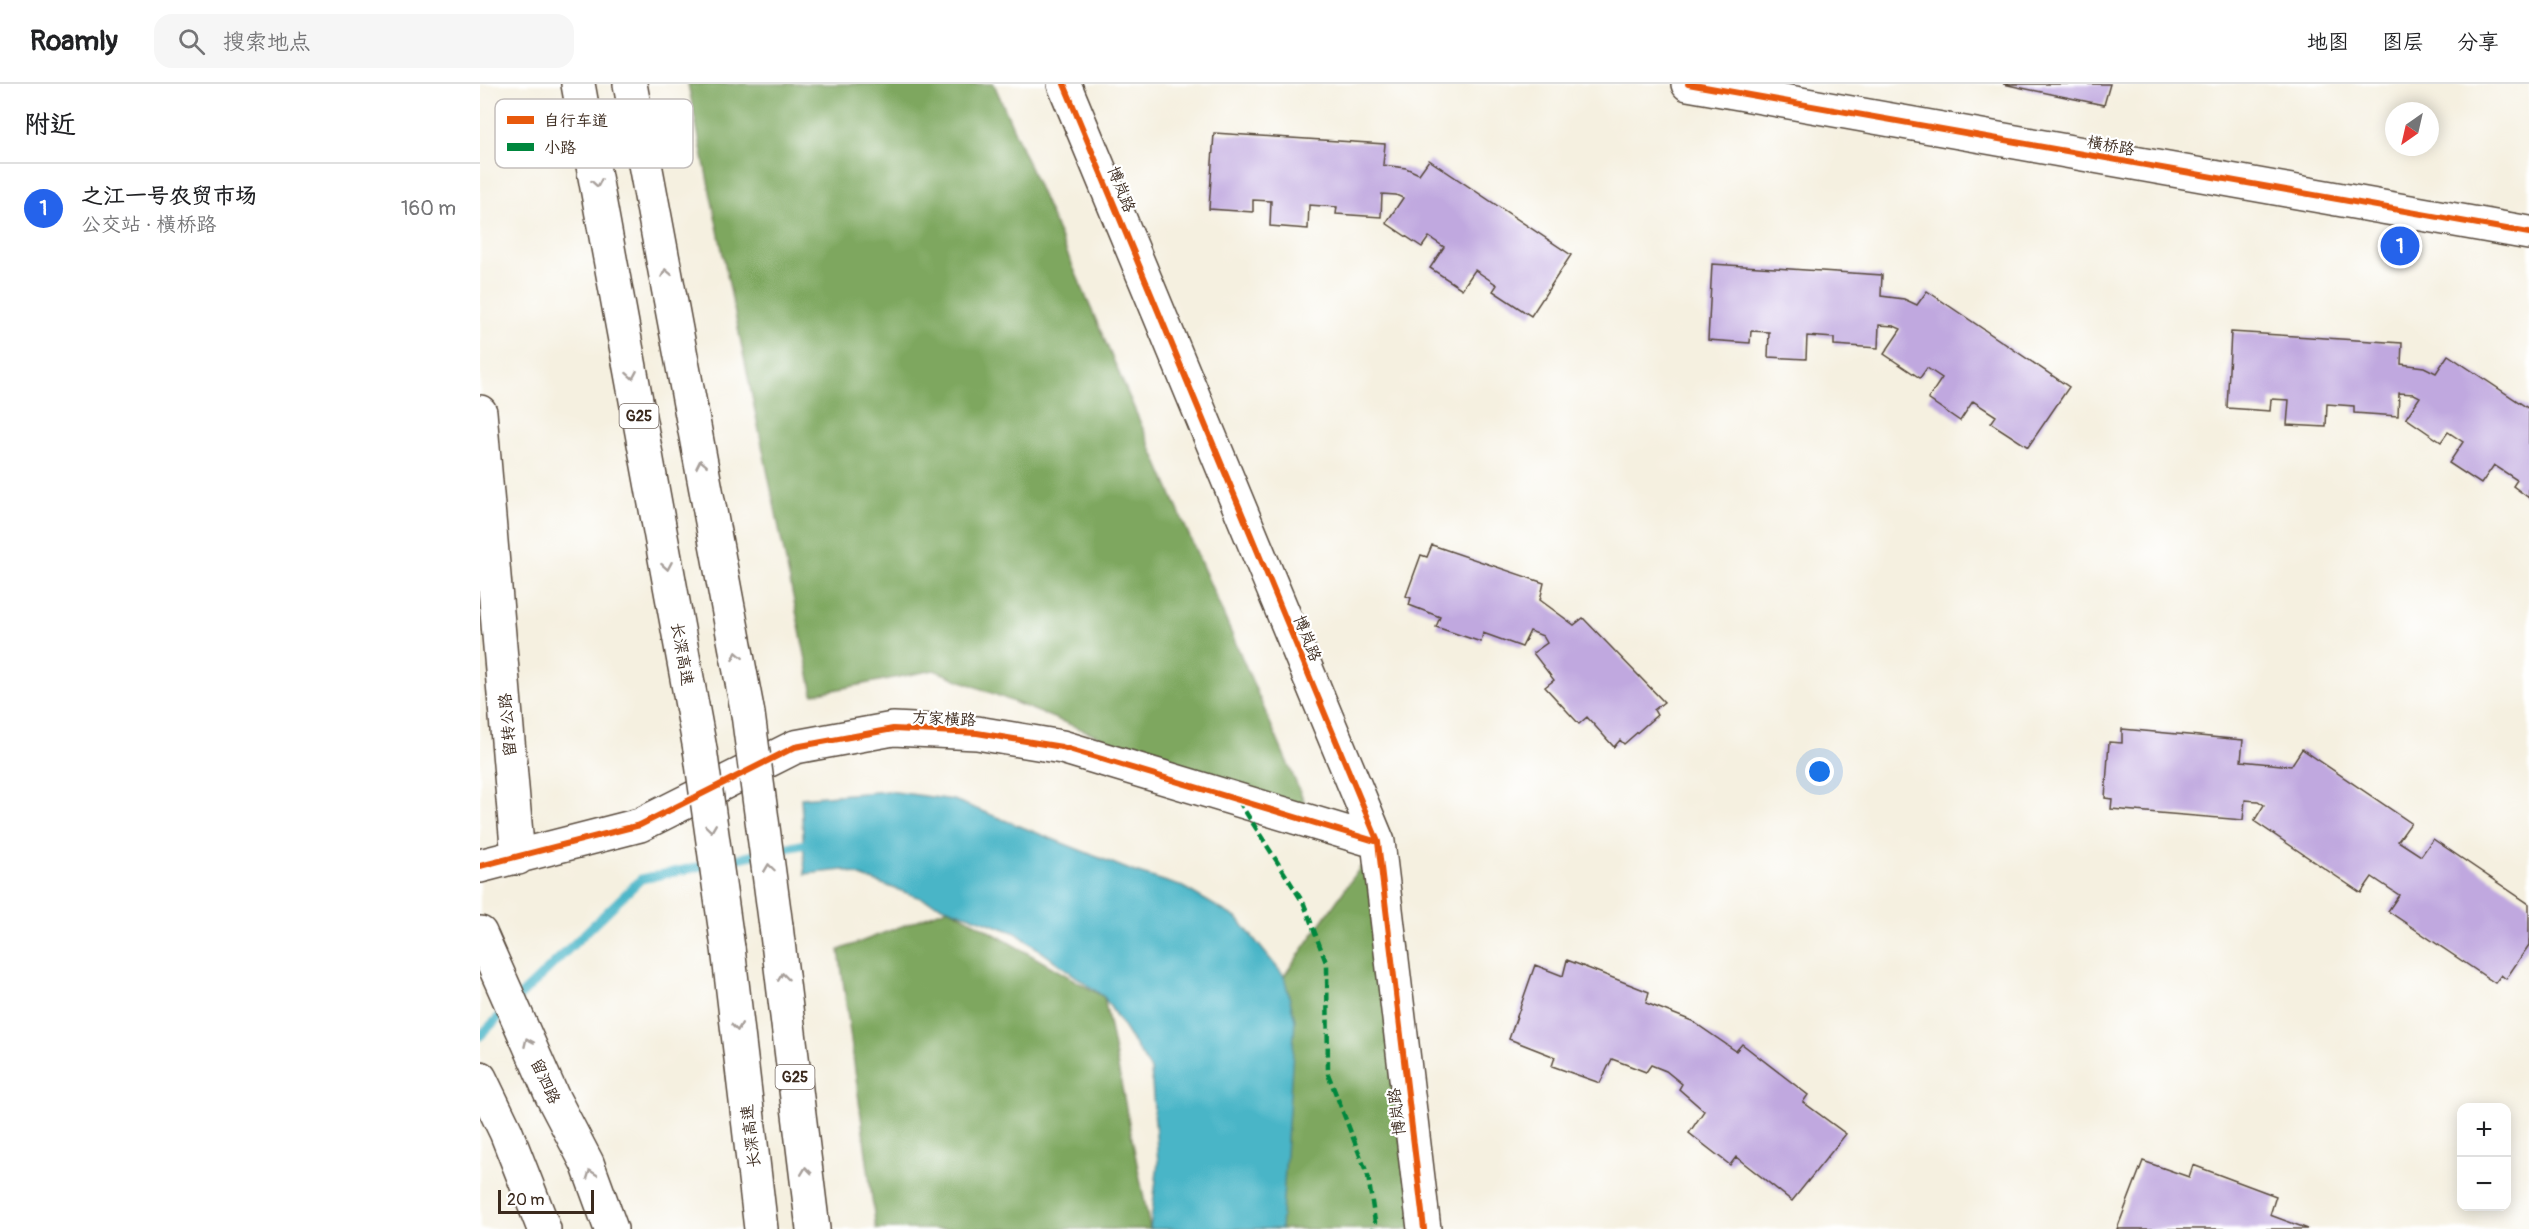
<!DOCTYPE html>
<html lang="zh">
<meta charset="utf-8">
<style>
body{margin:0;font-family:Pangolin,"LXGW WenKai TC",sans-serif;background:#f6f6f6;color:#202124}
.controls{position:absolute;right:18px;bottom:18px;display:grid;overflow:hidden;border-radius:12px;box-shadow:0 3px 15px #0003}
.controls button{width:54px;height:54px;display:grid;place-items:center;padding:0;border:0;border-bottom:2px solid #e0e0e0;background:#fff;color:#202124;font:30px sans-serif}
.compass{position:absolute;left:1905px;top:18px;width:54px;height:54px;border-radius:50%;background:#fff;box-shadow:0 3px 15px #0003;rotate:214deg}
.scale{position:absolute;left:18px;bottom:15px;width:96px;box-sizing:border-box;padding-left:6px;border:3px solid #3b2a1e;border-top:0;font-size:16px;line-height:21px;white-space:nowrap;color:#3b2a1e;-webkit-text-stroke:4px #fff;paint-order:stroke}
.you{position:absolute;left:1340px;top:688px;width:21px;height:21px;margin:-15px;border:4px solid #fff;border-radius:50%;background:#1a73e8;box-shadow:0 0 0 9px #1a73e833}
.badge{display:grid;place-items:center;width:39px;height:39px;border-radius:50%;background:#2563eb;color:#fff;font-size:20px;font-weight:700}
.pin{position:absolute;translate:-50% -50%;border:3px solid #fff;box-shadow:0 2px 6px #0006}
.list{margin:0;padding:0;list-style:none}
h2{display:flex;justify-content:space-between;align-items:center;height:78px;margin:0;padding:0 24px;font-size:26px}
h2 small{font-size:20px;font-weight:400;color:#757577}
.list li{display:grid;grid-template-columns:39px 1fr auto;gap:18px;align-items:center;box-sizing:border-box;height:90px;padding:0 24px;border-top:2px solid #e0e0e0}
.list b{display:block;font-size:22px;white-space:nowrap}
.list p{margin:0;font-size:20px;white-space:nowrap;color:#757577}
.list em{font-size:20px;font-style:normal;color:#757577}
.icon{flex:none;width:33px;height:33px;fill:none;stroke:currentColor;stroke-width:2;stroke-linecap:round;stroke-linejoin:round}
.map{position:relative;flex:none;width:2049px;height:1145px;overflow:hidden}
header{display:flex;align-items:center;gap:36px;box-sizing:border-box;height:84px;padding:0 30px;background:#fff;border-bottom:2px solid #e0e0e0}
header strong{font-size:28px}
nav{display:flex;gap:33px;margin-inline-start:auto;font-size:21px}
.search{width:420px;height:54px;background:#f6f6f6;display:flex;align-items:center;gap:15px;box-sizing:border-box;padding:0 21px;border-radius:18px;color:#757577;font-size:22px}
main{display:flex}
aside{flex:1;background:#fff}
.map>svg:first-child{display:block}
.forest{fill:#7ea75f;stroke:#5c683e;stroke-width:1.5}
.water{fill:#4ab5c7;stroke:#427072;stroke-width:1.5}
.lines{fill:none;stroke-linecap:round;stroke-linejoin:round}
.stream{stroke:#4ab5c7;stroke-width:9}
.building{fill:#c0a8df}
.minor-casing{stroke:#57483b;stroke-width:36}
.major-casing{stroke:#57483b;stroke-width:36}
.highway-casing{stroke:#57483b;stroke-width:36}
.minor{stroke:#fff;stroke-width:33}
.major{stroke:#fff;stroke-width:33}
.highway{stroke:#fff;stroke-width:33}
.highway-bridge-casing{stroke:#57483b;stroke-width:36;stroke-linecap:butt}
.highway-bridge{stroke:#fff;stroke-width:33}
.quiet{stroke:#00873e;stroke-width:4.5;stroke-dasharray:9 4.5;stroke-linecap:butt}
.cycleway-casing{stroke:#fff;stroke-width:10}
.cycleway{stroke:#e8590c;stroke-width:6}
.oneway{stroke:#a79f9a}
.labels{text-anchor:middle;stroke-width:4.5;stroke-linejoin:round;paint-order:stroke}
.shield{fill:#fff;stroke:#766a62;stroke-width:1.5}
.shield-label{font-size:15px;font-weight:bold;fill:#3b2a1e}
.street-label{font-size:16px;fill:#3b2a1e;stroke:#fff}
.key{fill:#fff;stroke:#c4bfbc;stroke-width:1.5}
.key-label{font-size:16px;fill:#3b2a1e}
</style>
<header>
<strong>Roamly</strong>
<div class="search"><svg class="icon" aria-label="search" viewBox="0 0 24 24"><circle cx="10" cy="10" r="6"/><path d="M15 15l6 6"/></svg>搜索地点</div>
<nav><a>地图</a><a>图层</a><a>分享</a></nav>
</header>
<main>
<aside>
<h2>附近<small></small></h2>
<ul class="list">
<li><span class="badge">1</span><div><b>之江一号农贸市场</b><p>公交站 · 横桥路</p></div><em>160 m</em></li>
</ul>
</aside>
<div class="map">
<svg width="2049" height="1145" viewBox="0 0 2049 1145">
<rect width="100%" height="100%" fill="#fff"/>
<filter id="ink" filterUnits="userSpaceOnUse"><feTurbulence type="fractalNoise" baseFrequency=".0167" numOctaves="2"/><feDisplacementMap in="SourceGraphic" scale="12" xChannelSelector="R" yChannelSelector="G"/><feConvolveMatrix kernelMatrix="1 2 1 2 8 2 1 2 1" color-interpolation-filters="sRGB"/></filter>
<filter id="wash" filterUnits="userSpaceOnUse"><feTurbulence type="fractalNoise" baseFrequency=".008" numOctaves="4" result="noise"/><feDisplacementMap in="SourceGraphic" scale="24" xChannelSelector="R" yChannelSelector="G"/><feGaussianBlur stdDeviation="1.35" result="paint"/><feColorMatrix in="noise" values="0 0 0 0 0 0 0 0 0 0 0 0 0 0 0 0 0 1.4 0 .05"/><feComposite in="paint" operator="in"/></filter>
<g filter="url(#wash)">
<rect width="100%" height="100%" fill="#f5f0e0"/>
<path class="forest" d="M208 0H514L833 738 454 586 333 610Z
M898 758 944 1145H795L804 892Z
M469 824 624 913 670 1145H396L359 866Z"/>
<path class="water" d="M408 707 474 716 655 788 703 803 758 835 804 892 815 936 801 1145H670L678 1079 671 986 624 913 536 849 364 786 325 790 321 714Z"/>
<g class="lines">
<path class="stream" d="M36 916 161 795 335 758
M0 952 26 926"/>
</g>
<g id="blocks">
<path class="building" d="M1523 0H1630L1624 21Z
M734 49 905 60 903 81 926 84 939 90 949 76 1091 171 1051 232 1013 207 1017 201 995 186 982 205 950 184 964 163 949 153 942 163 906 139 923 114 916 111 902 110 901 133 856 130 857 123 829 121 828 145 790 142 791 117 773 116V128L729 125Z
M1232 180 1402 191 1401 212 1424 215 1437 221 1447 207 1589 303 1548 363 1511 339 1516 332 1493 317 1480 337 1448 315 1462 294 1447 284 1440 294 1404 270 1421 245 1414 242 1399 241 1398 264 1354 261V254L1327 252 1326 275 1288 273 1289 248 1271 247 1270 259 1228 256Z
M1751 248 1922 259 1921 280 1944 283 1956 289 1968 271 2049 325V414L2033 402 2037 396 2014 381 2001 400 1969 379 1983 358 1968 348 1961 358 1926 334 1940 313 1934 310 1919 309 1918 332 1874 329V322L1847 320 1846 343 1807 341 1809 316 1791 315 1790 327 1747 324Z
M952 461 1064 499 1060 516 1094 541 1103 534 1184 618 1174 626 1177 631 1144 660 1140 656 1134 663 1107 633 1099 640 1065 603 1074 596 1053 569 1067 559 1063 552 1050 547 1042 563 1003 549 1001 558 956 543 960 533 929 521 931 514 926 512 941 471 947 473Z
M1642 645 1763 656 1761 677 1811 682 1822 665 1931 739 1918 757 1941 772 1953 755 2049 820V861L2026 895 2021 891 2015 899 1908 827 1919 811 1892 793 1881 809 1774 737 1784 721 1778 717 1765 716 1763 736 1631 725 1632 715 1625 714 1629 658 1642 659Z
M1087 876 1169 908 1166 919 1212 937 1256 967 1262 960 1328 1011 1323 1018 1366 1050 1312 1117 1256 1073 1250 1081 1209 1049 1224 1027 1199 1005 1202 1000 1186 987 1171 981 1166 988 1132 975 1120 999 1072 982 1075 973 1029 955 1055 881 1083 892Z
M1663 1077 1709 1093 1713 1081 1796 1112 1790 1131 1828 1145H1637Z"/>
</g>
</g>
<g filter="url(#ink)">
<use href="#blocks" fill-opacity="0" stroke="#57483b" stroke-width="1.5"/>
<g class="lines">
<g class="minor-casing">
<path id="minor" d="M584 0 898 758 944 1145
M1208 0 2049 149
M0 328 38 774
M0 782 160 741 315 663 413 645 497 649 582 663 898 758"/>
</g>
<g class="major-casing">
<path id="major" d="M0 849 72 1012 107 1079 131 1145
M0 994 26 1048 64 1145"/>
</g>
<g class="highway-casing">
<path id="highway" d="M98 0 220 665
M150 0 268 630
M296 842 333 1145
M248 864 281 1145"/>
</g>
<use href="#minor" class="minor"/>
<use href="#major" class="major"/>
<use href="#highway" class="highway"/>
<g class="highway-bridge-casing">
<path id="highway-bridge" d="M268 630 296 842
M220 665 248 864"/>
</g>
<use href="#highway-bridge" class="highway-bridge"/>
<path class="quiet" d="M758 716 824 820 847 881 848 990 888 1092 895 1138 893 1145"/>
<g class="cycleway-casing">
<path id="cycleway" d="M584 0 898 758 944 1145
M1208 0 2049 149
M0 782 160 741 315 663 413 645 497 649 582 663 898 758"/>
</g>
<use href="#cycleway" class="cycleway"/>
</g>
<defs><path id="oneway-chevron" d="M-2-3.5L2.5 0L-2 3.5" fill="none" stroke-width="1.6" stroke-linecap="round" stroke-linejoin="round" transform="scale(1.5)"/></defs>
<g class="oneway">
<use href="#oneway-chevron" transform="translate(117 99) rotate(80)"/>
<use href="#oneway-chevron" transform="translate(186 189) rotate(-101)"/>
<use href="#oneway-chevron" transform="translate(152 291) rotate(80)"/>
<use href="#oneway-chevron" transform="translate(221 380) rotate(-101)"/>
<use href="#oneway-chevron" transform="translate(187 482) rotate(80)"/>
<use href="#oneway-chevron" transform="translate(257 572) rotate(-101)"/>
<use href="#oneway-chevron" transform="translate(231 744) rotate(82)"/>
<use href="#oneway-chevron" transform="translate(289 784) rotate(-98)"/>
<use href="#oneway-chevron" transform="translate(303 893) rotate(-97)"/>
<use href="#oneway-chevron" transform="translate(257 943) rotate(83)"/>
<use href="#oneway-chevron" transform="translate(48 958) rotate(-114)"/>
<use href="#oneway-chevron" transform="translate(326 1087) rotate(-97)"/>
<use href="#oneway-chevron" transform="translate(111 1090) rotate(-110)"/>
</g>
</g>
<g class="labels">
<g class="shield">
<rect x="139.5" y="320" width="39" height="24" rx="4.5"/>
<rect x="295.5" y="981" width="39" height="24" rx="4.5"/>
</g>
<g class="shield-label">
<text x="159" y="337">G25</text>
<text x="315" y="998">G25</text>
</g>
<g class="street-label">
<text transform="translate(1631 61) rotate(10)" y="6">横桥路</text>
<text transform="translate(642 105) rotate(68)" y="6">博岚路</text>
<text transform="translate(828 554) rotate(68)" y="6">博岚路</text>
<text transform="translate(203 570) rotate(80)" y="6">长深高速</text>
<text transform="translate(464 634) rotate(3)" y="6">方家横路</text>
<text transform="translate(27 641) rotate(-95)" y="6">留转公路</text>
<text transform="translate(66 997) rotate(65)" y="6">留泗路</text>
<text transform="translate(916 1028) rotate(-97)" y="6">博岚路</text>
<text transform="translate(270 1052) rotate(-97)" y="6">长深高速</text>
</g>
</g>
<rect x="15" y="15" width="198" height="69" rx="9" class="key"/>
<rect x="27" y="32" width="27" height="8" fill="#e8590c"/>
<rect x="27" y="59" width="27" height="8" fill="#00873e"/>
<g class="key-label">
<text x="64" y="42">自行车道</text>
<text x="64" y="69">小路</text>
</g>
</svg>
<div class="controls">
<button>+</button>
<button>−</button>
</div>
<svg class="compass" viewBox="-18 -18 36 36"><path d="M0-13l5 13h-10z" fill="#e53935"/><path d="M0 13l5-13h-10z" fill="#757577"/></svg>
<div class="scale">20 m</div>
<div class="you"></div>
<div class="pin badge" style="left:1920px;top:162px">1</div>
</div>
</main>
